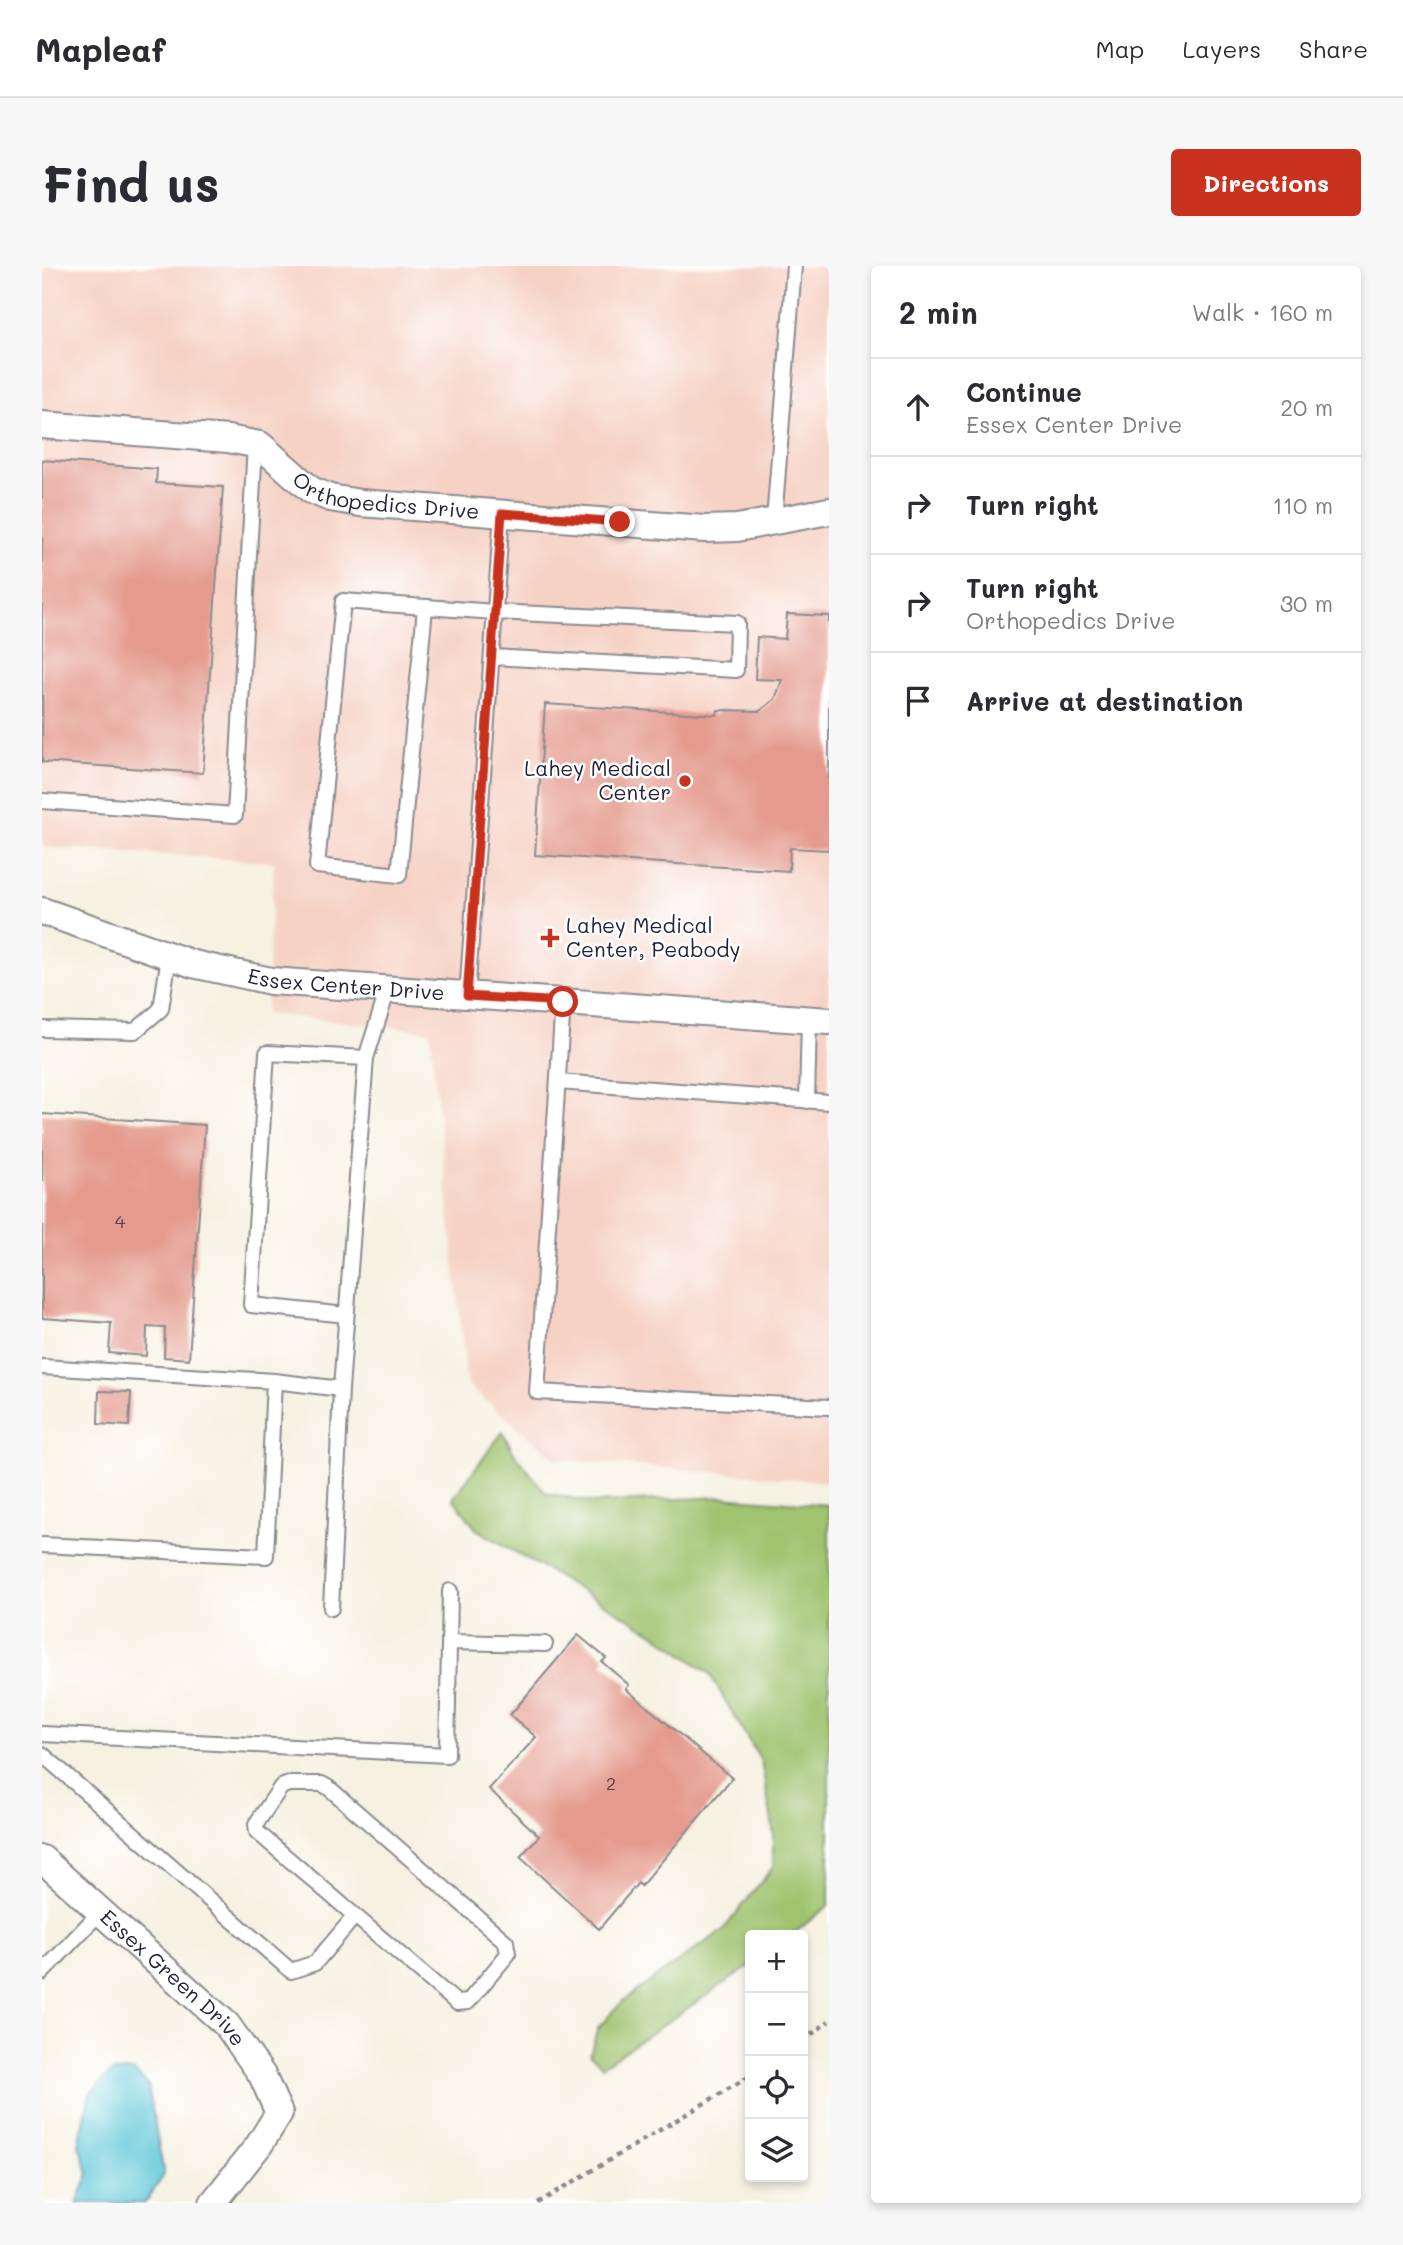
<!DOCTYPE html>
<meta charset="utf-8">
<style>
body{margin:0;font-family:Mali,sans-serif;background:#f7f7f7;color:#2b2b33}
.controls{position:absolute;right:21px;bottom:21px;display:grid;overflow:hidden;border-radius:7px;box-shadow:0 4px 10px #0003}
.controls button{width:63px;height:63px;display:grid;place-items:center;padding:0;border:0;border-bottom:2px solid #e1e1e2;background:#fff;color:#2b2b33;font:35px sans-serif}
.stop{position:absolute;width:21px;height:21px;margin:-16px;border:5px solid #c8321e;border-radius:50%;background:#fff}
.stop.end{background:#c8321e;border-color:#fff;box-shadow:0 2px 7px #0008}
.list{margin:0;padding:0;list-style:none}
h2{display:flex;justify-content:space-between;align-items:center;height:91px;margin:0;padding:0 28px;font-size:30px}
h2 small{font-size:23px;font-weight:400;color:#7c7c81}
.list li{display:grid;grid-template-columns:46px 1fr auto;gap:21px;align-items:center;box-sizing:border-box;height:98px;padding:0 28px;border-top:2px solid #e1e1e2}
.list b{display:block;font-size:26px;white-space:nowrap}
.list p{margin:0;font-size:23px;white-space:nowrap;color:#7c7c81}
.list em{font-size:23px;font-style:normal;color:#7c7c81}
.icon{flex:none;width:38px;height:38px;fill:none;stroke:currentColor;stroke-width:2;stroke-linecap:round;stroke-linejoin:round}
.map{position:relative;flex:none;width:787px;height:1937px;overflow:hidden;border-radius:7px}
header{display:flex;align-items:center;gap:42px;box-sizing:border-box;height:98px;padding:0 35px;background:#fff;border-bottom:2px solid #e1e1e2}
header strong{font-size:33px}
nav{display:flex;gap:38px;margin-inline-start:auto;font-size:24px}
.intro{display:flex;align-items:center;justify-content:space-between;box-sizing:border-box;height:168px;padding:0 42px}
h1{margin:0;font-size:49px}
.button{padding:18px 32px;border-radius:7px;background:#c8321e;color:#fff;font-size:24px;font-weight:700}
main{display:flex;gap:42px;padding:0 42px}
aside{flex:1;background:#fff;border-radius:7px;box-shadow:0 4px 10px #0003}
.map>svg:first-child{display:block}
.built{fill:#f6d2c4}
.green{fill:#9fc36e;stroke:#607254;stroke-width:2}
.water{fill:#5cc6d6;stroke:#3f7488;stroke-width:2}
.building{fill:#e49a8c}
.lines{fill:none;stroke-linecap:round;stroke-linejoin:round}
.service-casing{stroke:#8c8a8e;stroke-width:18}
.minor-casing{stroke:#8c8a8e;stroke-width:30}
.path{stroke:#8c8a8e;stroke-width:4.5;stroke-dasharray:5 5;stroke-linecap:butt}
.service{stroke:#fff;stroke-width:14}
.minor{stroke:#fff;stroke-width:26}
.route{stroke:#c8321e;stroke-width:9}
.poi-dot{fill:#c8321e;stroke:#fff;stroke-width:2.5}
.labels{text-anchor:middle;stroke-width:5;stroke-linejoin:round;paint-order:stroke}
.number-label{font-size:18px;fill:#52404f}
.street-label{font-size:21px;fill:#22223b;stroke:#fff}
.poi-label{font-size:21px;fill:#22223b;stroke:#fff;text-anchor:end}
</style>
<header>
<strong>Mapleaf</strong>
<nav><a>Map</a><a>Layers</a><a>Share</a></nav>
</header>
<div class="intro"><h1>Find us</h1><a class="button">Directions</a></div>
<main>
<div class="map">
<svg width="787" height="1937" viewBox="0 0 787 1937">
<rect width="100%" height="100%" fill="#fff"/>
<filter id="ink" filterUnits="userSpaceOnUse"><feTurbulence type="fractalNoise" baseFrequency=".0143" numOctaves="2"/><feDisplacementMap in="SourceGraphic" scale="14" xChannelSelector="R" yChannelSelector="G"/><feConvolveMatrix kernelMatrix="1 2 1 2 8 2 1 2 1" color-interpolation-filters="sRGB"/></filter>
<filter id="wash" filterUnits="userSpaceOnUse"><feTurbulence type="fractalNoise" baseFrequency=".00686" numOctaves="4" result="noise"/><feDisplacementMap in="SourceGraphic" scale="28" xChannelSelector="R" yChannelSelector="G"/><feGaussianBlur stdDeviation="1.57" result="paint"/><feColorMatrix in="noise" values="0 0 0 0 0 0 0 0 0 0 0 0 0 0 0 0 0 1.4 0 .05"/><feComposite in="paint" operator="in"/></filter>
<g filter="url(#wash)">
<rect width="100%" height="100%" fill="#f6f1e1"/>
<path class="built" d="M0 0H787V1216L514 1193 425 1119 388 765 224 748 232 596 0 581Z"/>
<path class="green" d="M461 1166 470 1184 504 1227 553 1237 679 1231 787 1239V1639L750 1669H708V1700L560 1800 548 1788 556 1762 581 1735 681 1664 731 1601V1562L719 1495 667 1407 610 1366 434 1263 411 1232Z"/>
<path class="water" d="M92 1805 106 1819 122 1909 103 1937H35L47 1908 37 1879 48 1827 70 1806Z"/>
<g id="blocks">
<path class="building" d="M0 194 115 203 114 217 181 221 161 507 0 496Z
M745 348 787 350V584L748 582 747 605 493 589 503 438 675 449 676 444 718 445 733 433 740 414 713 413 715 371 743 373Z
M0 848 163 859 147 1093 122 1091 123 1062 105 1061 104 1090 67 1087 69 1057 0 1052Z
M57 1125 89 1126 87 1160 56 1158Z
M536 1369 564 1392 560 1396 587 1419 584 1423 690 1512 599 1620 596 1617 557 1663 478 1591 497 1570 447 1523 494 1471 468 1449Z"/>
</g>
</g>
<g filter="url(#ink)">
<use href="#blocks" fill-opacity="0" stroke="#8c8a8e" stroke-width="2"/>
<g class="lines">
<g class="service-casing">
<path id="service" d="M732 255 752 0
M383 342 357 609 275 600 301 335 453 346 695 357 694 404 450 391
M0 535 193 549 213 178
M425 730 460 247
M521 736 495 1126 787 1141
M0 763 93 765 119 743 127 690
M324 792 346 723
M516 816 787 836
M765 835 767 754
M0 1101 232 1115 224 1290 0 1279
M232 1115 299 1123 324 792 225 787 209 1039 304 1049
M289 1342 299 1123
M407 1376 503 1378
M0 1468 405 1489 408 1325
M0 1488 249 1705 273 1697 312 1651
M247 1518H280L287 1522 464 1676 466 1688 426 1736 415 1737 215 1566 214 1558 239 1521Z
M0 1707 59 1645"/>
</g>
<g class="minor-casing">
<g id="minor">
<path id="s1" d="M0 159 186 173 218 179 269 224 288 232 318 237 663 263 695 262 787 245"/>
<path id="s2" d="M0 645 151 698 229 715 787 755"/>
<path id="s3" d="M0 1593 185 1759 220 1809 237 1847 217 1879 171 1937"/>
</g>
</g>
<path class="path" d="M761 1775 787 1755
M496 1937 708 1810"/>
<use href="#service" class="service"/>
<use href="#minor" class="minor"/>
</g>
</g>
<g class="lines" filter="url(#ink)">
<path class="route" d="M521 736 425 730 460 247 578 256"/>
</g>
<g class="poi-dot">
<circle cx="643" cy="515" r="7"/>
<path d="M504.5 661.5h7v7h7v7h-7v7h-7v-7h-7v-7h7z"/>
</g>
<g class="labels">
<g class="number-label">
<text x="78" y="962">4</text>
<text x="569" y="1524">2</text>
</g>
<g class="street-label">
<text dy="7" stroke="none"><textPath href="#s1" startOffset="362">Orthopedics Drive</textPath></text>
<text dy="7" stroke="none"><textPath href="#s2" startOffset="315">Essex Center Drive</textPath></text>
<text dy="7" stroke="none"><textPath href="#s3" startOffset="177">Essex Green Drive</textPath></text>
</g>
<g class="poi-label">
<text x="629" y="510">Lahey Medical<tspan x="629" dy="24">Center</tspan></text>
<text x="524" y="667" text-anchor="start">Lahey Medical<tspan x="524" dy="24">Center, Peabody</tspan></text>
</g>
</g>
</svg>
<div class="controls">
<button>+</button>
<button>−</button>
<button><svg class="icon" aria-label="locate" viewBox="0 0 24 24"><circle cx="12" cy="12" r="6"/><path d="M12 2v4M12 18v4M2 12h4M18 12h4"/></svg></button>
<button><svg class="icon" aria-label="layers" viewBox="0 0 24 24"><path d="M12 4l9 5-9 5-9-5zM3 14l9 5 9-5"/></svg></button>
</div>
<div class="stop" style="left:521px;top:736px"></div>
<div class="stop end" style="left:578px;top:256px"></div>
</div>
<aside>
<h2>2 min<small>Walk · 160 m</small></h2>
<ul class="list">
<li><svg class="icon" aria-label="ahead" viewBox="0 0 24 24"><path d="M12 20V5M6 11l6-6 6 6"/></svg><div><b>Continue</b><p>Essex Center Drive</p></div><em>20 m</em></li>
<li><svg class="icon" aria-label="right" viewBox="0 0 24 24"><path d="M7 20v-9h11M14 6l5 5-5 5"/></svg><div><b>Turn right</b></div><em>110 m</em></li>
<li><svg class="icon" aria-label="right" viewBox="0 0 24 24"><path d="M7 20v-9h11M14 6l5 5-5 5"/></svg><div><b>Turn right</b><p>Orthopedics Drive</p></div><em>30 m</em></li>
<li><svg class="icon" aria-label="arrive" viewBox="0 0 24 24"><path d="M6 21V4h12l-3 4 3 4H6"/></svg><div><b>Arrive at destination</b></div></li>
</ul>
</aside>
</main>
